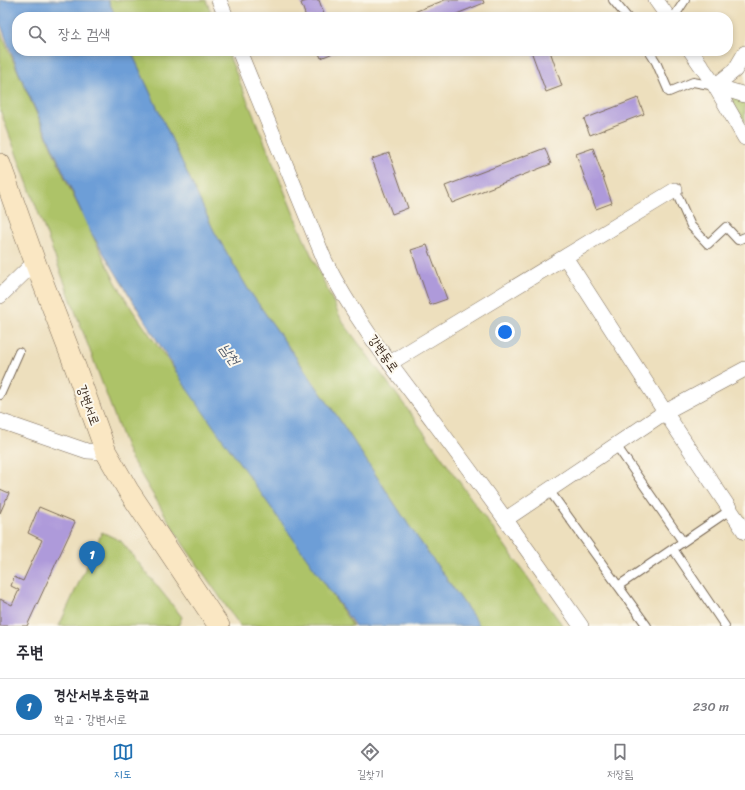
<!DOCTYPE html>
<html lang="ko">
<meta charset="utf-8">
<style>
body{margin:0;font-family:Sriracha,"Poor Story",sans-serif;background:#f2f2f3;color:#2b2b33}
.you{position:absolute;left:505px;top:332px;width:14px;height:14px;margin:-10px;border:3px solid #fff;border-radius:50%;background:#1a73e8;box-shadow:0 0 0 6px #1a73e833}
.badge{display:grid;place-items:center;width:26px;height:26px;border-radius:50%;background:#1f6fb2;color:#fff;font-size:13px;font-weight:700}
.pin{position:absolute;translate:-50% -33px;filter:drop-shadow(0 1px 2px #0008)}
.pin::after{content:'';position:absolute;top:21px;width:14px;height:12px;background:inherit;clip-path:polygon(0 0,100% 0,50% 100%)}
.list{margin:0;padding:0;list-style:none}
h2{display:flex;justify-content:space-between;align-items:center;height:52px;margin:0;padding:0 16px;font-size:17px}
h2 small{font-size:13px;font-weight:400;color:#7c7c81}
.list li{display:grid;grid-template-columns:26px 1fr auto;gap:12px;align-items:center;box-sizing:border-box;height:56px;padding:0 16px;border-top:1px solid #e1e1e2}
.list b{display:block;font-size:15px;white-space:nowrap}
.list p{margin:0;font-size:13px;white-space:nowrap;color:#7c7c81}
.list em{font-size:13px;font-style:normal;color:#7c7c81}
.icon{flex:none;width:22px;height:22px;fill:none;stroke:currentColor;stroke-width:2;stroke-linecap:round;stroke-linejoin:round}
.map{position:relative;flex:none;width:745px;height:626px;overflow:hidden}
.search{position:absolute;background:#fff;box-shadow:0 2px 6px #0003;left:12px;right:12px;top:12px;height:44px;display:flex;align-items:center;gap:10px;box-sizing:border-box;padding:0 14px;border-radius:16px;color:#7c7c81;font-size:15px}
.sheet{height:108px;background:#fff}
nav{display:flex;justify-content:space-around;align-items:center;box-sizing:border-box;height:56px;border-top:1px solid #e1e1e2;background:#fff;font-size:11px;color:#7c7c81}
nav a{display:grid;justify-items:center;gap:2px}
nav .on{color:#1f6fb2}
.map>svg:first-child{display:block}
.green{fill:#adc368;stroke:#747643}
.water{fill:#6d9ed7;stroke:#54647a}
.building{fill:#ae9ada}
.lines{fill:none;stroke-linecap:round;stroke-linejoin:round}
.lane-casing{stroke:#796956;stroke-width:10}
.street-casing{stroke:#796956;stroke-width:16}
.secondary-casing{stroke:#796956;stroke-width:22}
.lane{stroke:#fff;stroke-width:8}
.street{stroke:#fff;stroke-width:15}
.secondary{stroke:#fae7c3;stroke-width:21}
.labels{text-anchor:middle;stroke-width:4;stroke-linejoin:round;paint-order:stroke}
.street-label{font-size:13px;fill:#3b2a1e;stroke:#fbf7ec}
.water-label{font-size:14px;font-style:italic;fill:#4f5868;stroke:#fbf7ec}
</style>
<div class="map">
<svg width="745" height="626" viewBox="0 0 745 626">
<rect width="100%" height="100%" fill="#fbf7ec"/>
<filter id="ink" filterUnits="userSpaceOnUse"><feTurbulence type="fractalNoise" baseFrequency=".025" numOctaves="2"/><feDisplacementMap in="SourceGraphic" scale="8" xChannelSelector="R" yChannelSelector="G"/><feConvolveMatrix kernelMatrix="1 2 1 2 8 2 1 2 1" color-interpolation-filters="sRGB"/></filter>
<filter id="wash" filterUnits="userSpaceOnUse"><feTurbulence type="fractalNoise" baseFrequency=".012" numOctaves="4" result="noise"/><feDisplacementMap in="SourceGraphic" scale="16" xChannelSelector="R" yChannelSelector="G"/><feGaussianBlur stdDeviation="0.9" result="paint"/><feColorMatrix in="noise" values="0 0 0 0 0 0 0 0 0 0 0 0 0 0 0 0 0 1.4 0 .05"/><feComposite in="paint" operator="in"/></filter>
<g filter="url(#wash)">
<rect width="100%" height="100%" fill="#eddfbd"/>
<path class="green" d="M108 0H206L213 17H116Z
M0 31 68 185 115 281 133 311 313 566 353 626H240L181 541 129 455 0 110Z
M131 51H227L262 136 303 237 342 321 403 403 541 596 563 626H480L410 527 337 416 248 289 214 231Z
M734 96 745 101V122L731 100Z
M102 532 121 541 182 617 178 626H59Z"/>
<path class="water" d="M0 0H108L116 17H17V51H131L214 231 248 289 337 416 410 527 480 626H355L187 389 90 231 19 73 0 23Z"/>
<g id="blocks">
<path class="building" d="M309 0H319L325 17H306L301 3Z
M445 0H483L484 3 449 17H401Z
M318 51H338L321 58Z
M531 51H550L562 86 546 92Z
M638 98 644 114 590 135 584 119Z
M545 148 551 164 452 203 445 186Z
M593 148 612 203 596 209 576 154Z
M389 153 408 208 392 214 372 159Z
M427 245 447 299 430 305 411 250Z
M0 489 9 493 0 513Z
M39 507 75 522 27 626H0V599L12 605 19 590 11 586 14 577 23 581 42 540 28 533Z"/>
</g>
</g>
<g filter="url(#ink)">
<use href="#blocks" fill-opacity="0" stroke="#796956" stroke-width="1"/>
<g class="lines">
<g class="lane-casing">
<path id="lane" d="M613 0 627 17
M674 17 685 0
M649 51 656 62 669 92 693 82 715 86
M675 190 691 226 708 244 726 227 738 240 745 237
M0 395 19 352
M616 445 683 542
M549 490 647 626
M673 549 725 626
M618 586 730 510"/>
</g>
<g class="street-casing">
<path id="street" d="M219 0 226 17
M656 0 668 17
M239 51 325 261C354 319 395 370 434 422 484 489 533 557 581 626
M691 51 715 86 745 138
M715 86 735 70 745 53
M715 86 745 95
M565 257 665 412 745 532
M0 296 35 262
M390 363 675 190
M0 421 87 451 106 452
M506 519 665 412 745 369"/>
</g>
<g class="secondary-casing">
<path id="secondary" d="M0 164 35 262 72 358 106 452 128 490 219 626"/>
</g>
<use href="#lane" class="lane"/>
<use href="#street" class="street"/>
<use href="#secondary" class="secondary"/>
</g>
</g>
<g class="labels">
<g class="street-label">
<text transform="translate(384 353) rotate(55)" y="5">강변동로</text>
<text transform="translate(89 405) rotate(70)" y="5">강변서로</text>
</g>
<g class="water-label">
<text transform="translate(230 354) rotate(55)" y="5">남천</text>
</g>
</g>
</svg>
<div class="you"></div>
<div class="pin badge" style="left:92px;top:574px">1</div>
<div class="search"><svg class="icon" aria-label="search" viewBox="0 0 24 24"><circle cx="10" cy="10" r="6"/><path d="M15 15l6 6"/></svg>장소 검색</div>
</div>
<section class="sheet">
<h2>주변<small></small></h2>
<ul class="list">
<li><span class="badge">1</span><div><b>경산서부초등학교</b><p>학교 · 강변서로</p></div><em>230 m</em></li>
</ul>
</section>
<nav>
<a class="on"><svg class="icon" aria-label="map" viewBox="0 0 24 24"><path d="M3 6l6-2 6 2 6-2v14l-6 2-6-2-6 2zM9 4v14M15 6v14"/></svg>지도</a>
<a><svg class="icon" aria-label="directions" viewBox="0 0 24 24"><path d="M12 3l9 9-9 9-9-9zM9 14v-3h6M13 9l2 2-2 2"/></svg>길찾기</a>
<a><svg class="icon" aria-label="saved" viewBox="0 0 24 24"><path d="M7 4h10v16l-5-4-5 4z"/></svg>저장됨</a>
</nav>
